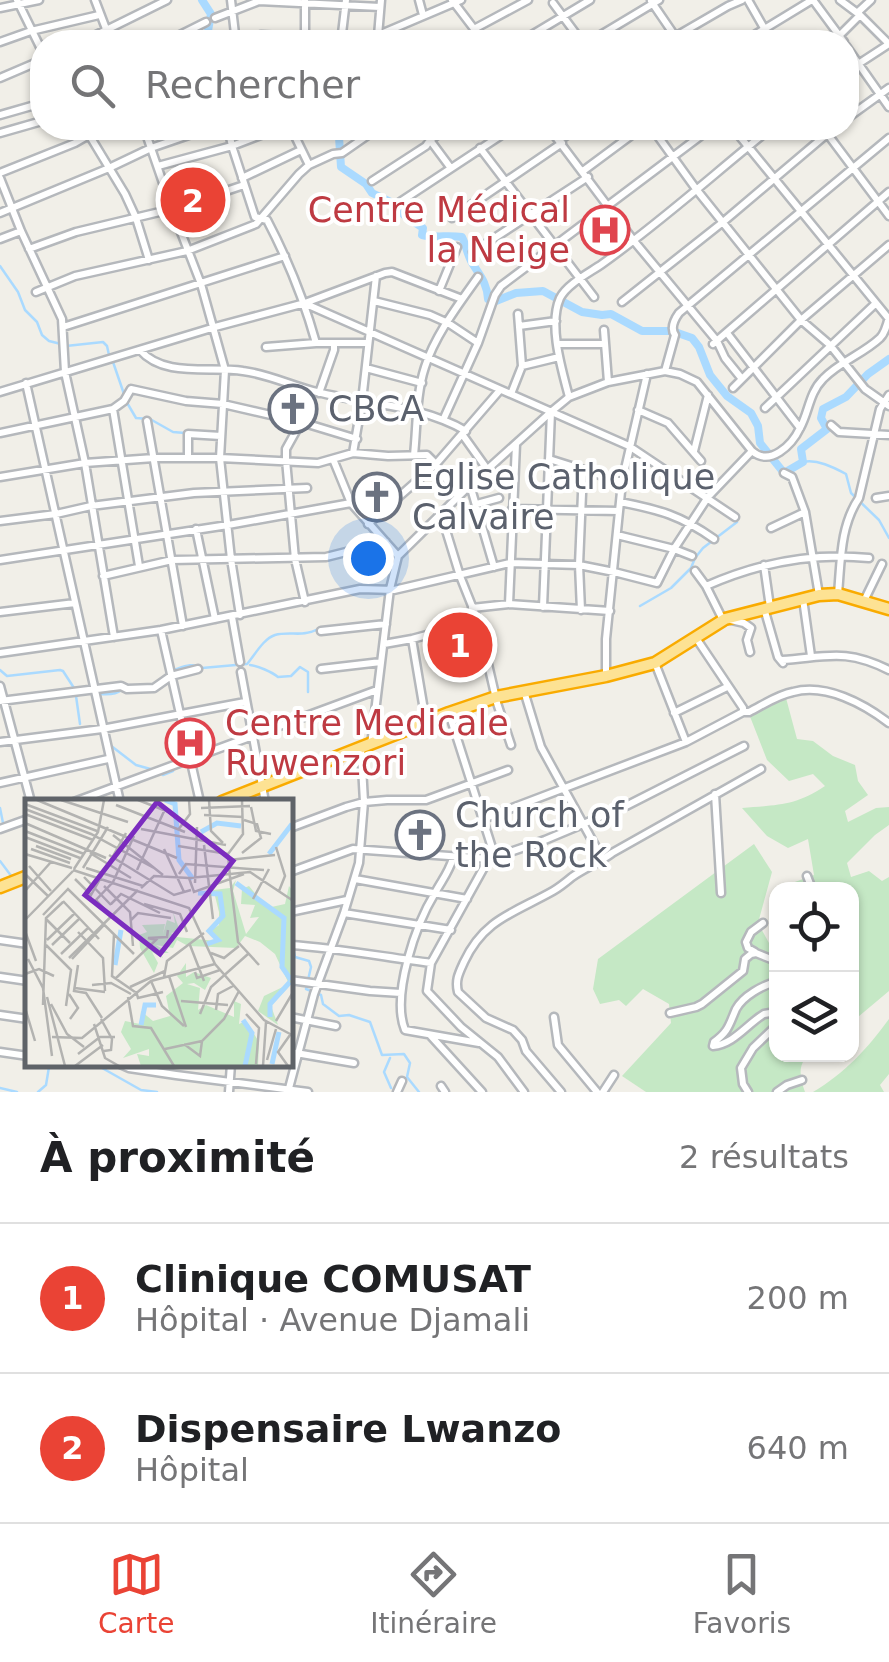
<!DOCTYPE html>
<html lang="fr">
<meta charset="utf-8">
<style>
body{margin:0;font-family:"DejaVu Sans",sans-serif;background:#f6f6f6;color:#202124}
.controls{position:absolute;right:30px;bottom:30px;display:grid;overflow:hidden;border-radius:20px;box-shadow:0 2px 8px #0004}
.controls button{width:90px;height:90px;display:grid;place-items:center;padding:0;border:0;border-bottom:2px solid #e0e0e0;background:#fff;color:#202124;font:50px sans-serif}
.you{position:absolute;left:368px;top:558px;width:35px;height:35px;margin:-25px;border:8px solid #fff;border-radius:50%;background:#1a73e8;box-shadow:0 0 0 15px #1a73e833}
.badge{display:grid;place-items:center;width:65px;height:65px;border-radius:50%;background:#ea4335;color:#fff;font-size:32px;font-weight:700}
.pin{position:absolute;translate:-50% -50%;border:5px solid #fff;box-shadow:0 2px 10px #0006}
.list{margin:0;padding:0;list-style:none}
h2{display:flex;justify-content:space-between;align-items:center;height:130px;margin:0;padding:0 40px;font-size:42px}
h2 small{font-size:32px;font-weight:400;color:#757577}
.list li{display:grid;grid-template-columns:65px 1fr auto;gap:30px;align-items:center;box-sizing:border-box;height:150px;padding:0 40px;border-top:2px solid #e0e0e0}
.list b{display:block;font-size:38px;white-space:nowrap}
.list p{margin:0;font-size:32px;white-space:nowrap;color:#757577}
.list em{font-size:32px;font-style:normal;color:#757577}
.icon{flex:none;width:55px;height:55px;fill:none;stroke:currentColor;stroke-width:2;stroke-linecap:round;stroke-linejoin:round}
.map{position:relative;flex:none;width:889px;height:1092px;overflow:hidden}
.search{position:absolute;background:#fff;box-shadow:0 2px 8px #0004;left:30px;right:30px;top:30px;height:110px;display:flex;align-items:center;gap:25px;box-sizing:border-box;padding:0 35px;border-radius:40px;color:#757577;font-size:38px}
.sheet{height:430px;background:#fff}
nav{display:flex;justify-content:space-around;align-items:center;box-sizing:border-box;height:140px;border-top:2px solid #e0e0e0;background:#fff;font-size:28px;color:#757577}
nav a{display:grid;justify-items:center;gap:5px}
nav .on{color:#ea4335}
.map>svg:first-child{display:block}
.green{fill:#c5e8c5}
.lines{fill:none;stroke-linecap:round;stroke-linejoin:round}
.stream{stroke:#aadaff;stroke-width:2.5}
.river{stroke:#aadaff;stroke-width:8}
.minor-casing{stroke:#b5b8bc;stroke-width:11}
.highway-casing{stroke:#f9ab00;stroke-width:15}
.minor{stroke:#fff;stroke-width:6}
.highway{stroke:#fde293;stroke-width:10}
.labels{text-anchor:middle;stroke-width:8;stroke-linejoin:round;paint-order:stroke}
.health-label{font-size:35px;fill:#be3a42;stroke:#fff;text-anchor:end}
.worship-label{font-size:35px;fill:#5b616d;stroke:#fff;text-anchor:start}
.inset-river{fill:none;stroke:#aadaff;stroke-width:5}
.inset-road{fill:none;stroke:#b3b3b1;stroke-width:2.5}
.view{fill:#7b2cbf;fill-opacity:0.15;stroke:#7b2cbf;stroke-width:5}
.inset-edge{fill:none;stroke:#5f6368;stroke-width:5}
</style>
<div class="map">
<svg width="889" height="1092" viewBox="0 0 889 1092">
<rect width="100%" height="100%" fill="#f1efe8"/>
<path class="green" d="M786 698 797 739 813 741 833 756 855 765 858 781 868 795 845 811 848 822 876 808 889 807V825L875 835 847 863 851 877 869 871 882 881 889 877V991L852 1022V889H796L792 883 814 875 808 839 788 848 767 836 742 808C776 805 796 806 825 786L813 774 789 781 767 760 749 714Z
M754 844 772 872 758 923 769 943 776 942V1054L809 1055C797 1064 800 1079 805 1092H646L622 1076 671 1023 669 1004 643 989 626 1006 619 1000 600 1004 593 989 598 959Z
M889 1019V1074L880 1085 884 1092H813C845 1073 867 1049 889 1019Z"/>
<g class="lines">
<path class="stream" d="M0 266 18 292 25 310 37 322 42 335 49 341 61 344
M66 346 103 342 107 346 109 355
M113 362 124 394
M126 401 136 418 150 419 173 432 185 433
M803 462C817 459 833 467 846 474L851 493 879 520 889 538
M640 606 671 588 691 568 695 558 703 548 737 522
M250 665C258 666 272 672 278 677L291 676 300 667 308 672V692
M0 670 7 676 60 670 63 671 74 688
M174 670C183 667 193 662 202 668L247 664C255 655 263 639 275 635 289 631 303 637 316 630
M100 694C111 695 120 694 127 685L134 686
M75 695 92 693
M76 696 80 724
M110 745 136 765 154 770
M161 773 163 775 173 771
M0 808 3 823
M0 861 12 877
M22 885 28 888
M290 933 295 957 309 961 311 967 306 989 321 995 323 1004 339 1016 349 1015 370 1022 382 1055 404 1054 410 1063 407 1077 419 1092
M390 1058 384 1072 391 1088
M95 1064 141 1090 157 1092
M0 1088 17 1092
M38 1092 46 1085 49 1067 57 1064"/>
<path class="river" d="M202 0 211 14 206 42
M342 128 339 137 341 167 366 184 372 193 391 202 405 216 423 228 422 235C435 238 448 235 462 237 466 245 467 253 471 261 479 275 487 282 488 299L496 301 516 293 543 291 582 312 602 315 611 314 642 331H672L692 338 699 347 710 375 727 396 751 413 758 426 760 443 784 473 803 462 801 449 827 429 821 418 823 409 846 397 868 374 889 359"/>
<g class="minor-casing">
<path id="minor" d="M17 0 42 51
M95 0 111 42
M231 0 235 34
M419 0 423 15
M452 0 484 42
M748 0 772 42
M813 0 844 42
M840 0 860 15 889 44 846 72
M651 1 679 42
M553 3 582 42
M0 8 39 0
M857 13 871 0
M215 18 259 1 380 7
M474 29 528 0
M261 35 305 37
M378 36 381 0
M305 41 341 39
M0 42 31 31 99 15
M82 42 167 0
M166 42 206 22
M305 42V0
M341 42 346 0
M362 42 461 0
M520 42 590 0
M589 42 659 0
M666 42 728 6 742 0
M743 42 812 0
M829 42 839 36 860 15
M846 46 889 107
M0 78 42 60
M0 115 42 103
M846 119 889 88
M85 128 125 194 136 218 149 260
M144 128 172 209 201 284 225 370 220 458 231 559 240 615
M228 128 232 146 255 217 267 220C288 260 304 300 316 343
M291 128 309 165
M421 128 450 167
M549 128 634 241 717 341 725 358 742 379
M652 128 696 189 801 320 830 345 865 389 889 406
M733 128 889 319
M823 128 889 216
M0 133 42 121
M559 140 579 128
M480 148 594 297
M158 166 232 146 279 128
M583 171 641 128
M0 173 75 143 101 128
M0 178 21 231 62 319 65 372 85 463 114 637
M242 178 301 150
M372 181 426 146 430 140 448 128
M400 202 512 128
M0 213 109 168 151 148 209 128
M452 218 562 143
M0 239 21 231
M29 249 76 232 172 209 244 185
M473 252 588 177
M439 291 457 247
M36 292 75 276 187 251 256 224 299 174 309 165 333 154 342 153 378 128
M374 301 430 315 448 323 478 343
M622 302 723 222 834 128
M306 304 629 446 735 517
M519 326 556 321
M63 327 285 256
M604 330 608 382
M727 333 800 428
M557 344H605
M713 344 889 192
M266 347 316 343H368
M140 350C164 378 210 366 243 371 268 374 292 386 317 392 368 405 419 404 466 431
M522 366 559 357
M366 368 422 383
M665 371 675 335C670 328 674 320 679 313L889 138
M26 383 120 802
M733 388 801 320 889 245
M0 392 215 327 305 303 385 273 392 272 462 299
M319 393 334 350V343
M511 394 522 366 518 314
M569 397C562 370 548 325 560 298 567 284 589 273 602 264 661 222 715 173 771 128
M765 408 875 304
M638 410 668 423 701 461
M444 418 478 343 495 295 501 286 711 128
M147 421 183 626
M301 422 286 449V460L295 559 305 602
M831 425 839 432 889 435
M0 433 113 409
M462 434 487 469
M694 451 708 395
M353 453 362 401 376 276
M414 455C417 427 416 394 425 367 435 335 459 304 478 277
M188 458V434L221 436
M333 459 351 503 398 556
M549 459 622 482
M784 473 792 477 805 512 819 595
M0 477 85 463 154 458H220L318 463 353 453 388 456 427 455 436 464 458 497
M470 485 494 567
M876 498 889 496
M620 502C660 510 680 515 714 539
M477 504 499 498
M512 509 619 511
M441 514 460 576 478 621 497 703 511 745
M0 521 56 514 91 506 194 493 307 488
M368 524 436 464 500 390
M771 528 805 512
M196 529 215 619
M617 535 674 549 692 556
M0 560 228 525 351 503
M764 565 770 607
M139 566 113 409 124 401 131 389 186 401 223 404 301 422 357 439
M695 571 706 586 723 620
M103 576 172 560 326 557 386 542
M706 586C758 563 812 552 869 558
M838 594C841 561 840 526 859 498L880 409 889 395
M803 599 811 656
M864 601 882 564
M509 604 516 444
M543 607 551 412
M472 608 509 604 610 611
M764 608 778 657 783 663 782 660C827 657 845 648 889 670
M581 610 579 565 583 470
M0 612 75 603
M232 617 240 662
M731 620 744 623 751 628 747 640 750 652
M161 630 200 802
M321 631 386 624
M696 638 743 708V712
M412 639 426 722
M384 644 412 639 478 621
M0 653 161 630 360 589 394 590 510 563 579 565 614 572 657 583 674 549 708 497 752 451
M655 663 686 742
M321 669 381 662
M241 672 265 802
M606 676V639L622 482 647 374
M0 686 31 802
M524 691 541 747 603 860
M0 701 121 686 127 689 154 688 171 676 198 669
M449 713 493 851 431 963 427 991 461 1027 498 1057 524 1092
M674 713 727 687
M0 742 102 729 245 702
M371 745 390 589 398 556 470 485 552 411 569 397 608 382 665 371 680 374 697 382 752 451C770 467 792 445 800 428 809 412 809 393 823 379 839 362 863 354 880 338 885 333 887 325 889 317
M0 783 108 759
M715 794 721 893
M74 802 377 690
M483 819 686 742 743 712H749C763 705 777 695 793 692 826 683 864 704 889 723
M290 828 346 807 364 802 387 800H426L508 770
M0 829 28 819
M453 858C449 872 442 880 435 893 416 924 391 995 405 1030L479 1043
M290 872 353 849 490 859 545 840 626 806 744 746
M807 876 812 889
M355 879 467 899
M290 912 347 900
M344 913 451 930
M0 940 28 944
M290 945C337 948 384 957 431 963
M755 952 748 948 746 942 751 932 763 923
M0 977 28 981
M290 980 370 991 401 993
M776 982C763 985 743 996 736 1009 729 1025 729 1031 714 1042L713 1046C734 1044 746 1025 764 1014L770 1013 776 1018
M670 1013 696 1007 702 1004 743 971 745 959 751 954 756 953 776 961
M0 1015 28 1019
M290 1017 336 1026
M554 1017 558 1045 597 1092
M430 1035 482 1092
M0 1052 28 1056
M290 1052 354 1063
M120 1064 129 1068 176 1075 308 1092
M441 1086 445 1092
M229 1092 231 1064
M288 1092 314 994 344 913 359 863 364 802 361 748
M397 1092 402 1081
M561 1092 526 1051 522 1040 513 1030 486 1018 458 992C455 980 459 973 464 962 484 919 514 913 553 891 560 887 566 882 572 877 585 868 600 862 612 853L761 769
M603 1092 614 1075
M748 1092 743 1084 741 1068 753 1048 776 1026
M777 1092 787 1085 802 1080"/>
</g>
<g class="highway-casing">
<path id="highway" d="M222 802 449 713 496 697 606 676 655 663 725 619 819 595 838 594 889 609
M0 887 28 876"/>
</g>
<use href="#minor" class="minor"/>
<use href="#highway" class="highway"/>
</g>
<defs>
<g id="hospital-ring" transform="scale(2.5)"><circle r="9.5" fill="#fff" stroke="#e0444e" stroke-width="1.5"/><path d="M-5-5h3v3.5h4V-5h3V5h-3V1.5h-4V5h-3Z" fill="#e0444e"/></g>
<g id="church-ring" transform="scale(2.5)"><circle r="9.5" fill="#fff" stroke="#6b7280" stroke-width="1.5"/><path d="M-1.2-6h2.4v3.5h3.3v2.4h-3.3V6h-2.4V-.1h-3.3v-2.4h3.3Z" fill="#6b7280"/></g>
</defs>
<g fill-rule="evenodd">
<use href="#hospital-ring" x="605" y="230"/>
<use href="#church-ring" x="293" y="409"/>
<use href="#church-ring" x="377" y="497"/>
<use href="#hospital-ring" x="190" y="743"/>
<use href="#church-ring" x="420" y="835"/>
</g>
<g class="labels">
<g class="health-label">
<text x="570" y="222">Centre Médical<tspan x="570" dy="40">la Neige</tspan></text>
<text x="225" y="735" text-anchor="start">Centre Medicale<tspan x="225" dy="40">Ruwenzori</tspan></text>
</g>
<g class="worship-label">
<text x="328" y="421">CBCA</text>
<text x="412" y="489">Eglise Catholique<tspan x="412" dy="40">Calvaire</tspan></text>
<text x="455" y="827">Church of<tspan x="455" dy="40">the Rock</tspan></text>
</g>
</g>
<g transform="translate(25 799)">
<rect width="268" height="268" fill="#f1efe8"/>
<path d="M211 81 208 92 221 135 234 118 225 119 230 106 216 105 217 90 224 87 242 109 260 105 264 87 267 91V184L246 207 253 226 233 212 239 197 264 185 250 155 235 143 220 137 211 149 163 147 152 141 148 149 131 146 144 154H135L138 159 127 153 133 164 129 174 115 149 114 136 122 133 117 126 140 125 138 135 142 121 150 124 148 113 155 132 146 134 152 138 191 142 183 133 194 126V113L189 93 180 92 205 89ZM161 164V178L169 173 186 179 180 191 169 184 162 185 175 189 173 211 181 206 209 218V202L216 205 214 225 221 222 234 243 233 267H116L112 255 124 257V250L98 259 106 250 96 233 100 222 115 225 116 212 128 222 145 217 141 197 158 184 152 177Z" fill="#c5e8c5"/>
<path class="inset-river" d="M140 1 150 5 154 61 168 80M176 33 192 24 216 27M244 55 267 25M211 84 259 119 257 168 266 181M173 94 195 95 198 117 184 132 193 141 182 145M90 166 96 131M245 218V205L265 183M218 221 227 234 220 267M116 226 120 206H131M247 265 254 233"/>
<path class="inset-road" d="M12 1 152 59M36 1 103 23M113 1 149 15M184 1 186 32 198 44M217 1 218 35 203 55 205 78 213 143 234 166M0 5 72 32M91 6 160 33M226 8 231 32 246 35M176 9 225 7M0 10 66 35 129 69M0 15 68 41M179 16 218 18M0 24 81 59M116 30 201 46M153 31 165 15 164 1M0 32 59 55M88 36 138 76M0 38 55 59M179 46 188 120M11 47 46 60M153 47 203 55M251 48 260 77 254 92M6 50 45 64M139 50 159 93M65 54 106 79M217 54 236 39 232 25 219 21M0 55 47 69M84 56 149 96 166 91M204 61 250 56M4 67 26 92M58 69 83 28M61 69 118 87M49 70 73 33 79 1M48 71 164 109 190 165 239 221 267 236M112 71 141 8M0 75 23 97M154 75 161 65 239 71M59 78 86 106M164 79 225 73 267 101M164 79 169 93 219 75M50 80 66 96 101 34M170 84 172 28M79 87 105 113 108 147M116 89 129 77 164 79M0 92 26 63M228 100 244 70M38 102 74 140M86 105 96 95 135 114M119 105 155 115 162 133M18 116 43 90 109 155M86 117 71 101 88 83 109 37M21 120 45 144M0 121 48 72M106 121 113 114 146 119M0 132 11 162M53 133 78 159 80 192M89 135 87 177 110 193M22 141 50 114M21 146 46 171 41 207M27 146 55 119M165 146 179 182M186 154 199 159 214 147M36 155 64 128M44 159 113 91M3 160 18 189 27 257M47 160 80 125M53 166 49 192 61 194 77 219M170 173 172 179 195 171M0 175 14 170 29 177M144 177 161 228M139 178 142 162 179 134M90 180 131 141 123 139 142 138 143 131M126 182 137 207 159 227M67 186 86 184 106 195M105 188 140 172M50 189 80 193M111 192 113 199 138 193M44 195 53 209 45 220M22 198 40 267M103 198 108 227 126 229 149 267M156 202 203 206M26 205 42 235 59 248M18 206 21 119 38 103M191 211 193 195 208 187M1 212 10 242M175 215 186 188 223 155M221 215 234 229 231 265M76 220 87 240 86 251 79 252M251 222 267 195M69 225 80 259 94 267M27 238 57 239 126 182 190 165M159 245 175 257 177 242 199 220 214 192M140 250 177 242M53 255 75 238H90M242 261 251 230M50 267 78 246M238 267 241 223M263 267 253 253 265 236"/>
<path class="view" d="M132 3 208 62 135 155 60 96Z"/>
<rect width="268" height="268" class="inset-edge"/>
</g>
</svg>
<div class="controls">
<button><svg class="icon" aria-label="locate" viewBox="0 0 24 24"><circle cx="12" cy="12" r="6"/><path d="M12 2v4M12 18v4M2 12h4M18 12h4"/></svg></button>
<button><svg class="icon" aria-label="layers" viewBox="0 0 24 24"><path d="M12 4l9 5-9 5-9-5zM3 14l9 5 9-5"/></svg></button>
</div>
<div class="you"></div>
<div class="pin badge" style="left:460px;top:645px">1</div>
<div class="pin badge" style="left:193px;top:200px">2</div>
<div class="search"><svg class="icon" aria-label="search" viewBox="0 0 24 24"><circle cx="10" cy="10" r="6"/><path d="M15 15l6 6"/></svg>Rechercher</div>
</div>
<section class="sheet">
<h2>À proximité<small>2 résultats</small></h2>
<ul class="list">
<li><span class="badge">1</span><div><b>Clinique COMUSAT</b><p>Hôpital · Avenue Djamali</p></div><em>200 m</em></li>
<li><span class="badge">2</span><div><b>Dispensaire Lwanzo</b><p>Hôpital</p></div><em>640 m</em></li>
</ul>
</section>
<nav>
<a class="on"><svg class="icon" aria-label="map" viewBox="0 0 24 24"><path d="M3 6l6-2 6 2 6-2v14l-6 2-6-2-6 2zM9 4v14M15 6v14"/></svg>Carte</a>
<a><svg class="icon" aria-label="directions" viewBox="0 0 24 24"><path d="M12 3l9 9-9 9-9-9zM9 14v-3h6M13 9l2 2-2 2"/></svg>Itinéraire</a>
<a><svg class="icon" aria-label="saved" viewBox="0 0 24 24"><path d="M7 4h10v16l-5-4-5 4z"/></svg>Favoris</a>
</nav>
